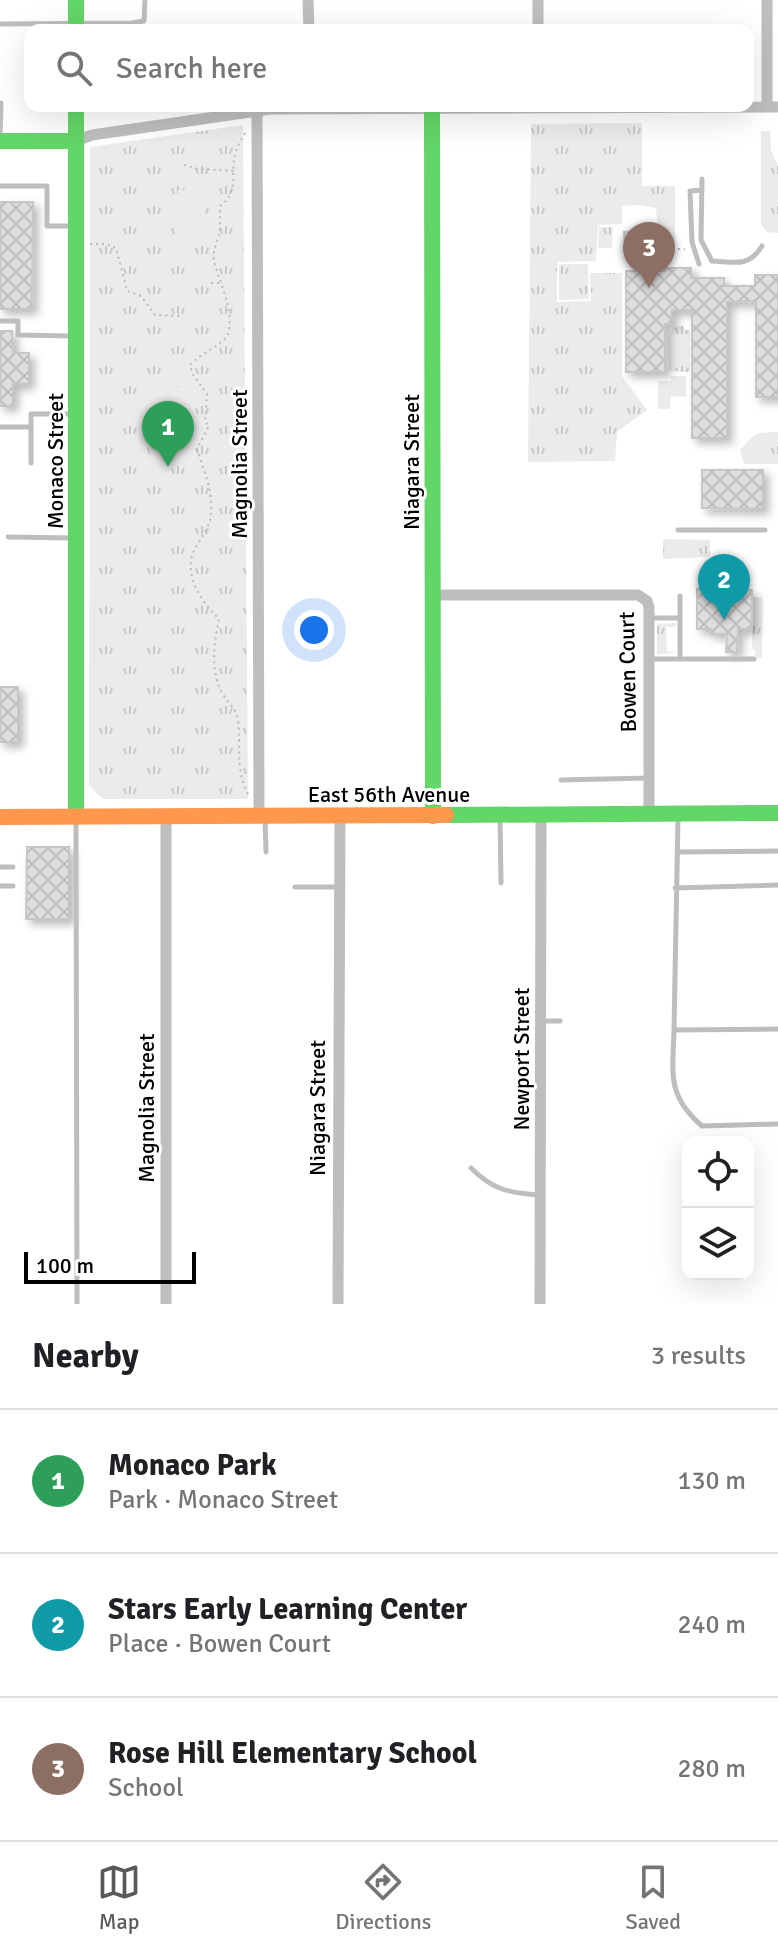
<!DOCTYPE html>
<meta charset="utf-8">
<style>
body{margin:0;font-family:Signika,sans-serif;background:#f6f6f6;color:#202124}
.controls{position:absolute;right:24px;bottom:24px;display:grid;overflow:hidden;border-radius:16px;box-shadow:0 8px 32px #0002}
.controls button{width:72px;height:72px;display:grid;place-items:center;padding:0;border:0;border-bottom:2px solid #e0e0e0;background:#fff;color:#202124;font:40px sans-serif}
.scale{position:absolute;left:24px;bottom:20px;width:172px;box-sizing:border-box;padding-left:8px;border:4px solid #000;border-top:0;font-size:22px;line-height:28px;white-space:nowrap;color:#000;-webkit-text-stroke:6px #fff;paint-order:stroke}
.you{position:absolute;left:314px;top:630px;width:28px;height:28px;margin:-20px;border:6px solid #fff;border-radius:50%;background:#1a73e8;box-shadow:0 0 0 12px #1a73e833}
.badge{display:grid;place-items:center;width:52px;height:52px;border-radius:50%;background:#595959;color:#fff;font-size:26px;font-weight:700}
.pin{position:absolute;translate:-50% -66px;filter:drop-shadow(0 2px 4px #0008)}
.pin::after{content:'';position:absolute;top:42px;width:28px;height:24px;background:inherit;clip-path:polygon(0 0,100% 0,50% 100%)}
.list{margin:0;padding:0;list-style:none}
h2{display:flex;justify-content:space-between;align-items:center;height:104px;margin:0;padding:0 32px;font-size:34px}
h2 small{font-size:26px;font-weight:400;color:#757577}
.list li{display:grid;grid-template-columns:52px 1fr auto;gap:24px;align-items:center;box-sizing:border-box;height:144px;padding:0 32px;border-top:2px solid #e0e0e0}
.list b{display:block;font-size:30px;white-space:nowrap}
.list p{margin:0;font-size:26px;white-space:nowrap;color:#757577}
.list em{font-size:26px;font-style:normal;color:#757577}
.icon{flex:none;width:44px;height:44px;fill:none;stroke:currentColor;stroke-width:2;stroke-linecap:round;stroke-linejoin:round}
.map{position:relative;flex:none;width:778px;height:1304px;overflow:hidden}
.search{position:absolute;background:#fff;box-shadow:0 8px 32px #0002;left:24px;right:24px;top:24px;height:88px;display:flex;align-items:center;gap:20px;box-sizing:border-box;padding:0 28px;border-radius:16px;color:#757577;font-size:30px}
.sheet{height:536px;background:#fff}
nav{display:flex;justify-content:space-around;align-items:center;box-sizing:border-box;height:112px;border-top:2px solid #e0e0e0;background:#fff;font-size:22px;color:#757577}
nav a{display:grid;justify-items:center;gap:4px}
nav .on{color:#595959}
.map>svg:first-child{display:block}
.grass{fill:url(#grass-tufts)}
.pitch{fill:#ebebeb}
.building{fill:url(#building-cross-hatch);stroke:#c6c6c6;stroke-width:2;filter:url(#shadow)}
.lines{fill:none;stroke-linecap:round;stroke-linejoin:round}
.path{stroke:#b9b9b9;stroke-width:2;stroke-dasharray:2 4;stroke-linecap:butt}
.lane{stroke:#bebebe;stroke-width:5}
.street{stroke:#bebebe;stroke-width:11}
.fast{stroke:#63d668;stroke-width:16}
.slow{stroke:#ff974d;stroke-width:16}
.labels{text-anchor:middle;stroke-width:6;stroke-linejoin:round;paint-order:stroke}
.street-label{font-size:22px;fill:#000;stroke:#fff}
</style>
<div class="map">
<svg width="778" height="1304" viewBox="0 0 778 1304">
<defs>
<pattern id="grass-tufts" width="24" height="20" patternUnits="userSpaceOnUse" patternTransform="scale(2)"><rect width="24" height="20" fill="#ebebeb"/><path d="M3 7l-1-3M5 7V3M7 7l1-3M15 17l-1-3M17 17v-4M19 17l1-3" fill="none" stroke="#c8c8c8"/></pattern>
<pattern id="building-cross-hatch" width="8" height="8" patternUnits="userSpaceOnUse" patternTransform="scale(2)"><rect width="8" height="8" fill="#dedede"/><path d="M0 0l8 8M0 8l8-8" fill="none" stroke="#bdbdbd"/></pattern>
<filter id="shadow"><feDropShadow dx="5" dy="5" stdDeviation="4" flood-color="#0004"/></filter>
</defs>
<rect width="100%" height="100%" fill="#fff"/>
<path class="grass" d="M642 123V186H675V244H659L656 208 639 205 622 206V224L598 225 596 261 557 262V302L591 301 590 273H622V376L647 410 617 432 615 461 528 462 531 124Z
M243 125 248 799H103L89 786 90 147Z
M761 131H770L771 150 778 166V233L767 232 761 225Z
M599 227H613L612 248H598Z
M559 264H588L589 299 559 300Z
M674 326H684L685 330H690V372L669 371 668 337Z
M778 432V464H744L740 450C754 433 756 432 778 432Z
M663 539 710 540V557L663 559Z
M752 593 755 597H763L762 658H755V651L752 648Z
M676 623V627H666L667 651 677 653 657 654V624Z"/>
<path class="pitch" d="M178 190 204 191 202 243 176 242Z
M671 376H686V397L671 396 670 409H658V381H671Z
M189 386 193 458 150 460 146 389Z"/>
<path class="building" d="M0 202H33L32 309H0Z
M657 230V244L625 245 624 232Z
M665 268H691V278H724V286H755V275H778V397H756V301L727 302V438H692V310H672V324H665V372H626V271H665Z
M0 331H12L13 353H29V384H13V406H0Z
M702 470H763V509L702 508Z
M702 573H733L737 590H752V629H738L737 652H726L727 634H711V629H697V589L705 590Z
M0 687H18V742H0Z
M27 847H69V919H26Z"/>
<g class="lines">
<path class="path" d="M245 133C242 139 238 145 236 151 229 172 241 191 220 206 219 214 221 223 220 231 218 241 212 250 214 261 219 282 235 311 228 334 225 344 199 354 190 365L192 373 207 394 205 422 209 426 197 449C204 471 213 490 211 514 210 528 198 541 193 553 184 578 203 603 219 619 214 642 210 671 222 693 228 703 236 708 238 720 241 747 235 769 248 794
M184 165 198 169 234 171
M90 244H107L116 248 127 291 141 296 155 315 182 316
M627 245 630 263 644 249H685
M211 283H222"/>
<path class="lane" d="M0 24 132 23 144 21 145 0
M0 140 1 103
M702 179 701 240 712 261C735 262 748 268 762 246
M0 186H47V226H75
M699 264 692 242 690 191 702 190
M0 321H18V335L72 336
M0 427H31
M31 463V414H72
M678 530H765
M8 537 73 538
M680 596V658
M649 618H680
M650 659H754
M561 780 648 778
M500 816 501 883
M265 818 266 852
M678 818 674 1030 778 1029
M76 821 77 1304
M678 852 778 851
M0 867H13
M0 886H13
M295 887H339
M675 888 778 885
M542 1021H560
M674 1030C673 1073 666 1095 702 1126L778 1124
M471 1168C493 1190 509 1193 539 1195"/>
<path class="street" d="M308 0 309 30
M538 30V0
M767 107V0
M257 111 259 817
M76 141 92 135 271 109 778 107
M433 595H638L647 601 649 607V814
M166 817V1304
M338 1304 340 816
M540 1304 541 815"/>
<path class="fast" d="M76 0V30
M76 106V816
M432 109 433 816
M0 141H76
M446 815 778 813"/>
<path class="slow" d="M0 817 446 815"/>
</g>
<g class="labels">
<g class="street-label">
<text transform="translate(55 461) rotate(-90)" y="8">Monaco Street</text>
<text transform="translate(411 462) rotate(-90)" y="8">Niagara Street</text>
<text transform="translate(239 464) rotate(-90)" y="8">Magnolia Street</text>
<text transform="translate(627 672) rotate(-91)" y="8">Bowen Court</text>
<text x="389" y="802">East 56th Avenue</text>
<text transform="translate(521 1059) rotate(-90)" y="8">Newport Street</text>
<text transform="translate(146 1108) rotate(-90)" y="8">Magnolia Street</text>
<text transform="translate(317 1108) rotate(-90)" y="8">Niagara Street</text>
</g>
</g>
</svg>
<div class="controls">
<button><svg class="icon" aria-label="locate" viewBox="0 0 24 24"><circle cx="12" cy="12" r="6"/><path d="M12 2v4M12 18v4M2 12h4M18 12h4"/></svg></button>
<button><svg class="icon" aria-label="layers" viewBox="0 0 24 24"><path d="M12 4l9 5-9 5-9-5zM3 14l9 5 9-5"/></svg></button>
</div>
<div class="scale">100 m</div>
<div class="you"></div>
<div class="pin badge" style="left:168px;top:467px;background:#2e9e5b">1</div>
<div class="pin badge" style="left:724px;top:620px;background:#0f9aa8">2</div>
<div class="pin badge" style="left:649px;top:288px;background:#8d6e63">3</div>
<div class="search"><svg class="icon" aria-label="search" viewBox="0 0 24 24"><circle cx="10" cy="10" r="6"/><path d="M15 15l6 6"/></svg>Search here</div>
</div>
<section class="sheet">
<h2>Nearby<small>3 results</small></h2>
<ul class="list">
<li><span class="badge" style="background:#2e9e5b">1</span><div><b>Monaco Park</b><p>Park · Monaco Street</p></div><em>130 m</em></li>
<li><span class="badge" style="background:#0f9aa8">2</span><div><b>Stars Early Learning Center</b><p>Place · Bowen Court</p></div><em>240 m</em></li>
<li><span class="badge" style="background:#8d6e63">3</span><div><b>Rose Hill Elementary School</b><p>School</p></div><em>280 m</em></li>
</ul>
</section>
<nav>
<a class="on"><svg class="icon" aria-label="map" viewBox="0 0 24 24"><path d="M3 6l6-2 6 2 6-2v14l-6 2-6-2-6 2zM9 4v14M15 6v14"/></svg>Map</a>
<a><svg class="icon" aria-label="directions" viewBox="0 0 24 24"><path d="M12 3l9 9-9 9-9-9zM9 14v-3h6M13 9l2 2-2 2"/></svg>Directions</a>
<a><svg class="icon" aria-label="saved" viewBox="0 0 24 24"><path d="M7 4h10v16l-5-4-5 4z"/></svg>Saved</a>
</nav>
